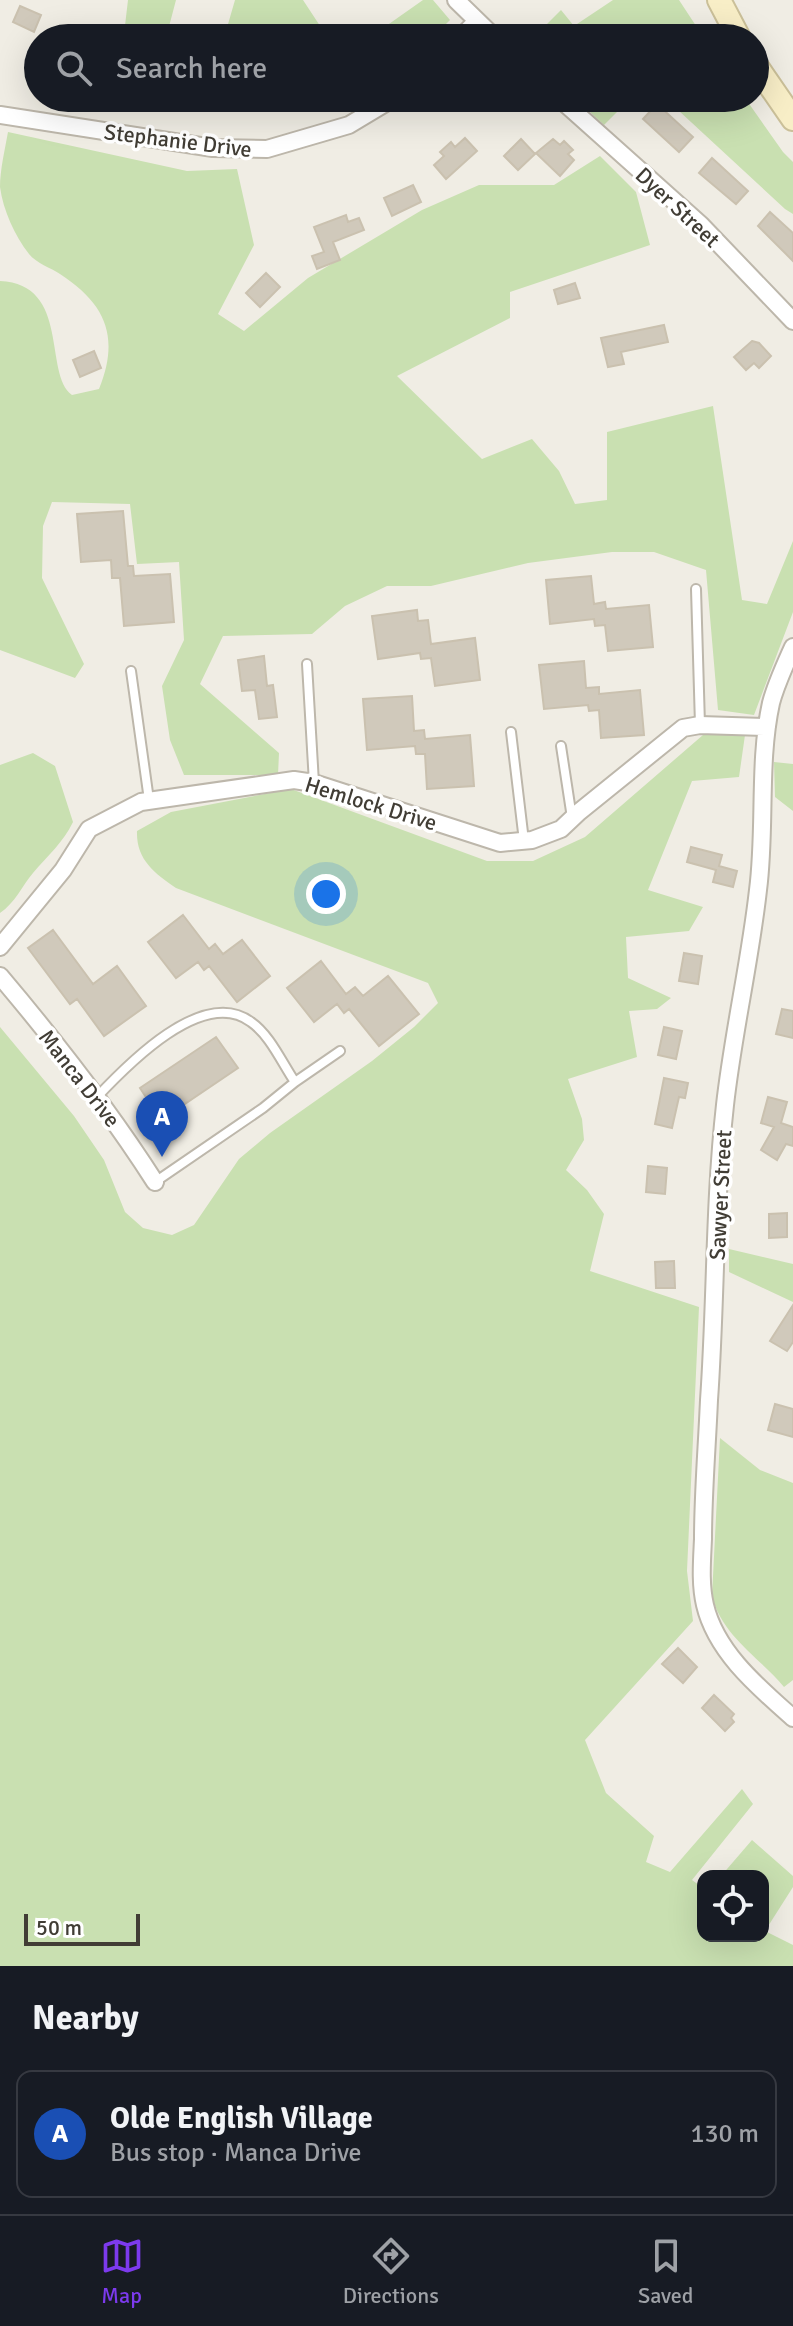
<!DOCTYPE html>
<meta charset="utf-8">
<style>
body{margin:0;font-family:Signika,sans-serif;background:#242831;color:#f1f3f6}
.controls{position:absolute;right:24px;bottom:24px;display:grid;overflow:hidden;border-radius:16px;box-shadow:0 8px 32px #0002}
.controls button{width:72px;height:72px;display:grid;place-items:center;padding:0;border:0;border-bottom:2px solid #363941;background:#171b24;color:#f1f3f6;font:40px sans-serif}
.scale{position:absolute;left:24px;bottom:20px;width:116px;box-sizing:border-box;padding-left:8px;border:4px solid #413d35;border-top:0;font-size:22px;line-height:28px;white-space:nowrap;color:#413d35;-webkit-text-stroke:6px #fff;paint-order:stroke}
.you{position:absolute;left:326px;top:894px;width:28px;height:28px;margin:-20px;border:6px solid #fff;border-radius:50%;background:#1a73e8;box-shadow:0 0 0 12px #1a73e833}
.badge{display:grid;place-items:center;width:52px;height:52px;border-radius:50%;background:#7c3aed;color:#fff;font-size:26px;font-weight:700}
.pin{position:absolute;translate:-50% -66px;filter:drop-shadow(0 2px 4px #0008)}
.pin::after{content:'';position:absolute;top:42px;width:28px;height:24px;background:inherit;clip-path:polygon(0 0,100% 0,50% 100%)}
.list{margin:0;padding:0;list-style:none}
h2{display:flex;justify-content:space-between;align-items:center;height:104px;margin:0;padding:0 32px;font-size:34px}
h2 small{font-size:26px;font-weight:400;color:#9ea1a6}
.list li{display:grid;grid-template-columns:52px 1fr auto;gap:24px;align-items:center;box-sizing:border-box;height:128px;margin:0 16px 16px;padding:0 16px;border:2px solid #363941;border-radius:16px}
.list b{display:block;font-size:30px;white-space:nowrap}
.list p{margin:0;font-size:26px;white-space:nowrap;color:#9ea1a6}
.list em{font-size:26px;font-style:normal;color:#9ea1a6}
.icon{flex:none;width:44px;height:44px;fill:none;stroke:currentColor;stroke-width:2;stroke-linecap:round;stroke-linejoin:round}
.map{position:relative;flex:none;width:793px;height:1966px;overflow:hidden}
.search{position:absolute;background:#171b24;box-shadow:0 8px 32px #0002;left:24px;right:24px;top:24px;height:88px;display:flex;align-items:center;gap:20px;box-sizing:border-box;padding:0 28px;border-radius:44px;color:#9ea1a6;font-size:30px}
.sheet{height:248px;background:#171b24}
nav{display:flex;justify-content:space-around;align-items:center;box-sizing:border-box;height:112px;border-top:2px solid #363941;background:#171b24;font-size:22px;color:#9ea1a6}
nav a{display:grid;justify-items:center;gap:4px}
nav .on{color:#7c3aed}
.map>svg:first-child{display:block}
.green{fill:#c9e0b1}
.building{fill:#d0c9bb;stroke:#cac1af;stroke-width:2}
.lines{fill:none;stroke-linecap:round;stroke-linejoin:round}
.lane-casing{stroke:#bdb7ab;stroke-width:12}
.street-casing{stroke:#bdb7ab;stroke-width:20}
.secondary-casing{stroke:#cbc099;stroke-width:26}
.lane{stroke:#fff;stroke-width:8}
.street{stroke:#fff;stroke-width:16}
.secondary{stroke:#f8eec7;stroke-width:22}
.labels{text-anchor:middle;stroke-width:7;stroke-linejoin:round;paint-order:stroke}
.street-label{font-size:22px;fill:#413d35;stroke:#fff}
</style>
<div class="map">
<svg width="793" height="1966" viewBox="0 0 793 1966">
<rect width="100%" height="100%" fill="#f0ede4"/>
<path class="green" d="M128 0H176L166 38H136L124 34Z
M235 0H303L328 38H224Z
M423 0H433L450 20 432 38H369Z
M613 0H679L704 38H533L561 10 574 26Z
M575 98H631L604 125Z
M665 98H745L783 152 793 162V214L785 209Z
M8 132 187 171 237 169 254 245 218 314 244 331 308 278 422 210 479 185H554L600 156 636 192 650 245 510 292V318L397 376 482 459 532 439 559 471 575 504 607 500V432L713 406 742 600 767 604 793 541V612L754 715 718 710 706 570 654 552H612L528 563 431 586H387L345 606 312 634 223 636 200 684 279 753 278 775H184L170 740 162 686 184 640 179 562 137 564 130 504 52 502 43 526 42 578 84 664 75 678 0 650V281C71 284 43 374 72 395L99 389C120 337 106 304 60 274 51 268 36 263 29 254 15 236 3 210 0 187 0 170 5 149 8 132Z
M703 735H745L739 777 692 781 648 890 703 907 689 931 626 937 628 978 671 998 657 1009 629 1011 637 1057 568 1079 582 1119 584 1140 566 1170 587 1190 604 1214 590 1271 699 1307 687 1571 693 1621 585 1740 606 1793 654 1836 646 1862 670 1872 742 1789 753 1804 692 1880 703 1888V1936H763V1876H721L752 1840 793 1876V1887L765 1931 793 1945V1966H0V1027L74 1116 104 1160 125 1212 143 1228 172 1235 194 1225 239 1159 270 1133 372 1061 414 1027 438 1003 428 983 176 888C154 873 136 859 137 831L171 812 291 789 487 861H533L585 837Z
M33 753 55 766 73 822C63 843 48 855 33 873 22 886 15 903 0 913V765Z
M774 762 793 764V811L775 797Z
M729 1249 793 1264V1302L729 1272Z
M720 1438 760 1470 793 1483V1680L784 1687C759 1657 722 1636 712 1596Z"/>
<path class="building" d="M20 6 41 15 34 32 13 22Z
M657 104 693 137 679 152 643 119Z
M465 138 477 151 446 179 434 165 444 156 440 152 451 142 455 147Z
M521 139 535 154 518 170 504 156Z
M553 139 560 145 564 141 573 150 568 154 574 160 560 176 536 153Z
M712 158 748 191 736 204 699 173Z
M413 185 421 202 392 216 384 198Z
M770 212 793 233V261L758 226Z
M346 215 348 222 359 218 364 230 333 242 340 260 317 269 312 256 324 252 314 227Z
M266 273 280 287 260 307 246 293Z
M575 283 580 298 558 304 554 290Z
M664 325 668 342 621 352 624 364 608 367 601 338Z
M752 341 759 343 771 356 759 368 754 363 746 370 734 357Z
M94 351 101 368 80 377 73 360Z
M123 511 128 566H133L134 576 170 574 174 622 124 626 120 578H112L111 560 81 562 77 514Z
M591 576 594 604 605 602 606 609 649 605 653 647 608 651 605 625 595 626 594 619 550 624 546 580Z
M417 610 418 621 428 620 431 644 475 638 480 680 435 686 431 658 421 659 420 653 378 659 372 616Z
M264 656 267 686 273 685 277 717 259 719 255 690 242 691 238 660Z
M584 661 586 688 599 687V694L640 690 644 735 601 738 599 710 589 711 588 705 544 709 539 665Z
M412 696 414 731 424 730 425 739 470 735 474 786 427 789 425 754H416L415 746 367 750 363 699Z
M691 847 722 855 719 866 737 871 733 887 713 882 716 870 687 862Z
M183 915 209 949 215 944 223 954 242 940 270 976 237 1002 209 966 204 970 198 962 176 978 148 942Z
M53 930 93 984 117 966 146 1006 104 1036 77 999 70 1004 28 948Z
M684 953 702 956 698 984 679 981Z
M321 961 346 994 355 987 363 996 388 976 419 1014 379 1046 349 1009 344 1013 337 1004 314 1022 287 988Z
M782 1009 793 1011V1038L776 1034Z
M664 1027 682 1031 676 1059 658 1055Z
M216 1037 238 1068 161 1120 140 1088Z
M664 1078 688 1083 685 1098 679 1097 672 1128 655 1124Z
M768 1097 787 1102 781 1123 793 1127V1146L786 1144 777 1160 761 1150 774 1127 761 1123Z
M648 1166 667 1168 665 1194 646 1192Z
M787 1213V1237L769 1238V1214Z
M674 1261 675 1288H656L655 1262Z
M793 1305V1342L787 1351 770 1341Z
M775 1404 793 1409V1437L768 1430Z
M678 1648 697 1667 683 1683 662 1664Z
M714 1695 734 1714 731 1718 734 1722 725 1731 702 1708Z"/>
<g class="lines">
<g class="lane-casing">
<path id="lane" d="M696 589 700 725
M307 664 314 783
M131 671 149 800
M511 732 524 841
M561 746 572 818
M295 1082 340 1051
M96 1098C127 1065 203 986 251 1022 270 1035 282 1063 295 1082L263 1108 155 1182"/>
</g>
<g class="street-casing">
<path id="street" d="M456 0 495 38
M460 38 477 21
M559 98 701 225 793 321
M0 115 213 148 267 149 349 125 394 98
M793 647C785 665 776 684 771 703 758 762 766 829 758 890 750 962 733 1033 725 1105 714 1203 716 1302 709 1400 707 1447 703 1493 703 1539 702 1561 700 1584 705 1605 716 1652 758 1687 793 1718
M0 947 63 870 89 829 141 802 294 780 314 783 500 843 532 840 561 829 579 812 683 728 700 725 767 727
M0 976C55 1041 109 1110 155 1182"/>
</g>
<g class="secondary-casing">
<path id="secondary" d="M719 0 739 38
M755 64 793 119"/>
</g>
<use href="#lane" class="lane"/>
<use href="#street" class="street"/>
<use href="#secondary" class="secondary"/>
</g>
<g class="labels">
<g class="street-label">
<text transform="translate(178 140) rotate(7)" y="8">Stephanie Drive</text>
<text transform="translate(678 207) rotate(43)" y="8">Dyer Street</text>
<text transform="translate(371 803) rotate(17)" y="8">Hemlock Drive</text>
<text transform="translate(80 1078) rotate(52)" y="8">Manca Drive</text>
<text transform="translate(720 1195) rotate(-87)" y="8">Sawyer Street</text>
</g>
</g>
</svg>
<div class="controls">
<button><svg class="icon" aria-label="locate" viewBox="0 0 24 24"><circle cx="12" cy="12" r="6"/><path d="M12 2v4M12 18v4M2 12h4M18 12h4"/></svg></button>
</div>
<div class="scale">50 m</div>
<div class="you"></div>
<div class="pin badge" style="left:162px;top:1157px;background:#1a4fb4">A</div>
<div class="search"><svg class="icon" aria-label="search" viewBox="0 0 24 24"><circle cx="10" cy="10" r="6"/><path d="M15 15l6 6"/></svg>Search here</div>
</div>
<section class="sheet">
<h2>Nearby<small></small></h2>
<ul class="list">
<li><span class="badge" style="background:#1a4fb4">A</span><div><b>Olde English Village</b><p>Bus stop · Manca Drive</p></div><em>130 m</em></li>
</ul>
</section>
<nav>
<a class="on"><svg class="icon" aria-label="map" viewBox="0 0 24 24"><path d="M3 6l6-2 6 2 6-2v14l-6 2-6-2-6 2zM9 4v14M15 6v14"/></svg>Map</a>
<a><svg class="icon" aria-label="directions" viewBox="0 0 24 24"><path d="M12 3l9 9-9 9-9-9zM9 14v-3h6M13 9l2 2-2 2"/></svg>Directions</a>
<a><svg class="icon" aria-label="saved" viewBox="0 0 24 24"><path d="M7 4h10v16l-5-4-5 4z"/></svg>Saved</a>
</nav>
